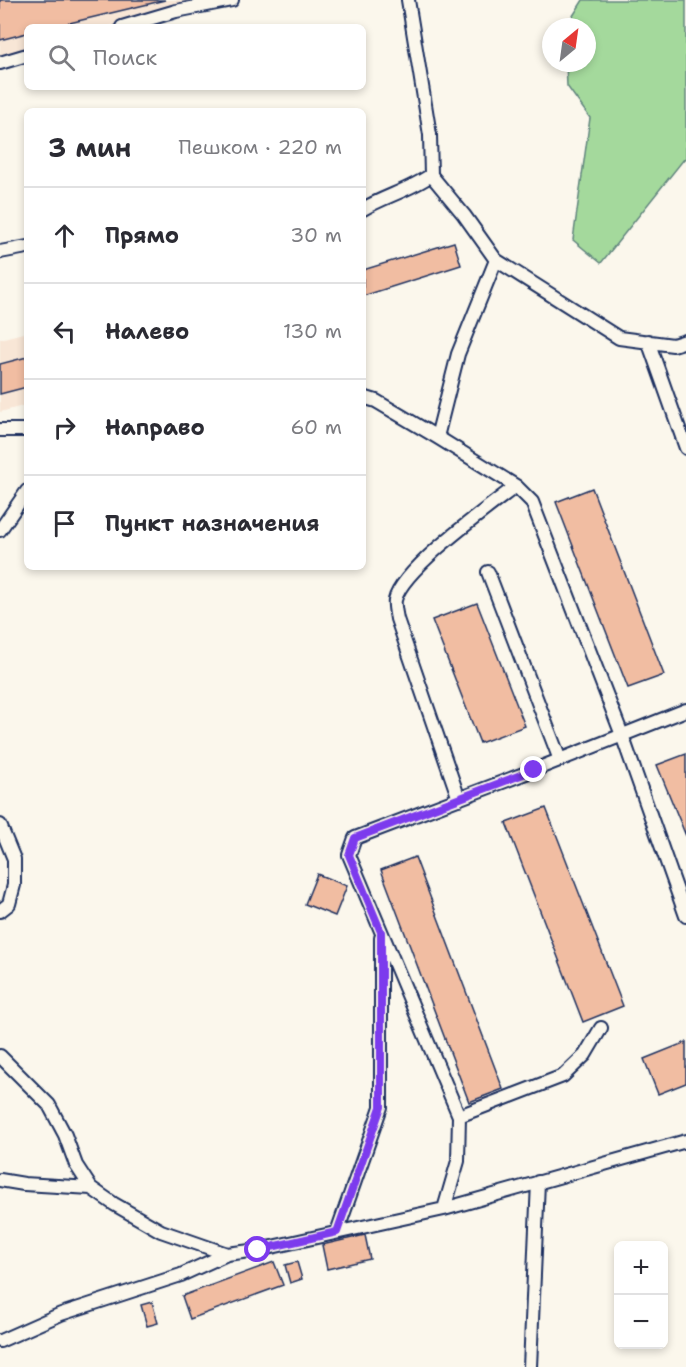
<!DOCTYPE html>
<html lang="ru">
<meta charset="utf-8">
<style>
body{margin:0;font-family:"Shantell Sans",sans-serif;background:#f2f2f3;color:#2b2b33}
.controls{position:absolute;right:18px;bottom:18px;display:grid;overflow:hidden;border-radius:9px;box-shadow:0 3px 9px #0003}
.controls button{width:54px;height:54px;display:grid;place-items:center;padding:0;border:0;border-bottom:2px solid #e1e1e2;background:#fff;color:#2b2b33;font:30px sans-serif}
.compass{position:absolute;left:542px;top:18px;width:54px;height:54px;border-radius:50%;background:#fff;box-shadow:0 3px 9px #0003;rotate:29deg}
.stop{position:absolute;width:18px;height:18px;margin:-14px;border:4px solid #7c3aed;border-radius:50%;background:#fff}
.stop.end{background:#7c3aed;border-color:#fff;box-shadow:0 2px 6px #0008}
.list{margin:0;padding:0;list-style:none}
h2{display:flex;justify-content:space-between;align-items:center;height:78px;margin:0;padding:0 24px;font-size:26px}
h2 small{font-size:20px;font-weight:400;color:#7c7c81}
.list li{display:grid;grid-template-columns:39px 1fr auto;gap:18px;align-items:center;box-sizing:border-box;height:96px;padding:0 24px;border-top:2px solid #e1e1e2}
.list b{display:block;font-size:22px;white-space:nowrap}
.list em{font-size:20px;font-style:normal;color:#7c7c81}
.icon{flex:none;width:33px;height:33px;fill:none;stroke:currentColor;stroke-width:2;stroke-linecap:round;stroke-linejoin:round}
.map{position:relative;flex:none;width:686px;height:1367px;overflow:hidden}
.search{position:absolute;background:#fff;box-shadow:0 3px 9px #0003;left:24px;top:24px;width:342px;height:66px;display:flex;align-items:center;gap:15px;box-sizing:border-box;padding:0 21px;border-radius:9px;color:#7c7c81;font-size:22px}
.panel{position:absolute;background:#fff;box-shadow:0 3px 9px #0003;left:24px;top:108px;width:342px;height:462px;border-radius:9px}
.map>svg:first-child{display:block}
.built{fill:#f8e6d6}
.green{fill:#a4d99c;stroke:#60847d;stroke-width:1.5}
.building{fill:#f1bda2;stroke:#1b2f5e;stroke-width:1.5}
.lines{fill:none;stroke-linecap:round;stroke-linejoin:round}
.service-casing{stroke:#1b2f5e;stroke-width:16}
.service{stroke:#fbf7ec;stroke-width:12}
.route{stroke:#7c3aed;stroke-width:8}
</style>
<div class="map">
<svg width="686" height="1367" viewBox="0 0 686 1367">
<rect width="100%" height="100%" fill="#fbf7ec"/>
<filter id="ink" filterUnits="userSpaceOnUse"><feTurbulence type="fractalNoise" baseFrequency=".0167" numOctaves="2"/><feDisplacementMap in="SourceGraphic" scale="12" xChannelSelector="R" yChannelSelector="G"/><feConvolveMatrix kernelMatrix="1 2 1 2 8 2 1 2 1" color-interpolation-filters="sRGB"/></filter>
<g filter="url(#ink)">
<path class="built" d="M0 0H207L105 27H27V48L0 55Z
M27 332V405L0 412V339Z"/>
<path class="green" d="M583 0H686V158L684 159 601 263 573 240 590 118 567 86 566 63H587V27H566Z"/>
<path class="building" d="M0 0H165L53 27H27V33L0 40Z
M454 242 461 265 363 296V270Z
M27 357V387L0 394V364Z
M592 488 664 675 628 688 556 502Z
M477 603 525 726 480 743 432 620Z
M686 754V836L657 765Z
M546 808 623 1006 583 1022 506 823Z
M415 857 503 1089 469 1102 381 870Z
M317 874 347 886 335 916 305 904Z
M686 1042V1083L658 1094 644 1059Z
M365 1235 370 1259 327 1269 322 1245Z
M274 1262 283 1285 190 1319 182 1296Z
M297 1262 302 1279 290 1283 285 1265Z
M152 1302 158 1323 147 1326 141 1305Z"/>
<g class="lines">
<g class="service-casing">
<path id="service" d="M122 27 176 11 232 0
M0 63 27 55
M431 175 464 215 496 260 619 338 673 345 686 341
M363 209C385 196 410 190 431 175L430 135 408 0
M0 252 27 247
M648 341 686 448
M363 397 376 401 437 437 516 486 532 502 622 735 686 916
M0 430H27
M437 437 458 354 496 260
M0 530 27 491
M488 572 560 760
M459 799 397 619C396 613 394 605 395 600 402 569 489 507 516 486
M0 825 14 859V885L9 904 0 911
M0 1056 49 1105 65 1135 76 1165 91 1188 114 1204 161 1231 227 1254 258 1250 444 1209 686 1141
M459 1116 563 1076 585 1055 601 1028
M0 1180 24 1184 91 1188
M444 1209 458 1161 459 1116 349 855 355 838 534 770 686 710
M337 1232 381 1107V938
M0 1341 61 1314 181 1275 227 1254
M530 1367 538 1182"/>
</g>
<use href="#service" class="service"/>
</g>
</g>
<g class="lines" filter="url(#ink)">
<path class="route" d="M258 1250 337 1232 381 1107V932L349 855 355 838 534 770"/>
</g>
</svg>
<div class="controls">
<button>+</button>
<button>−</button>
</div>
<svg class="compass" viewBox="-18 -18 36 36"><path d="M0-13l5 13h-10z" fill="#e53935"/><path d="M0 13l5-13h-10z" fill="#7c7c81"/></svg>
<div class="stop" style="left:258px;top:1250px"></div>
<div class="stop end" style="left:534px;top:770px"></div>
<div class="search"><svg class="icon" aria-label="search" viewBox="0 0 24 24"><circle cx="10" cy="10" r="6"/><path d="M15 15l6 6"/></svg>Поиск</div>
<section class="panel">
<h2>3 мин<small>Пешком · 220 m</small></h2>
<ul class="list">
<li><svg class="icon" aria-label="ahead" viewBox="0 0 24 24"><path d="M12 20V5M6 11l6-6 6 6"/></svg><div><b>Прямо</b></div><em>30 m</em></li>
<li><svg class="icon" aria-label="left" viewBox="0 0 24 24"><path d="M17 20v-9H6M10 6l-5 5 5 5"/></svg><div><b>Налево</b></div><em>130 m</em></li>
<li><svg class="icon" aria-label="right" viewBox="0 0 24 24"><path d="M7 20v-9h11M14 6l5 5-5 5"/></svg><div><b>Направо</b></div><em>60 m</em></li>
<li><svg class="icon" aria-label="arrive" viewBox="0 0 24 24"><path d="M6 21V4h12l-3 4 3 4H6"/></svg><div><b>Пункт назначения</b></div></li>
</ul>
</section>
</div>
